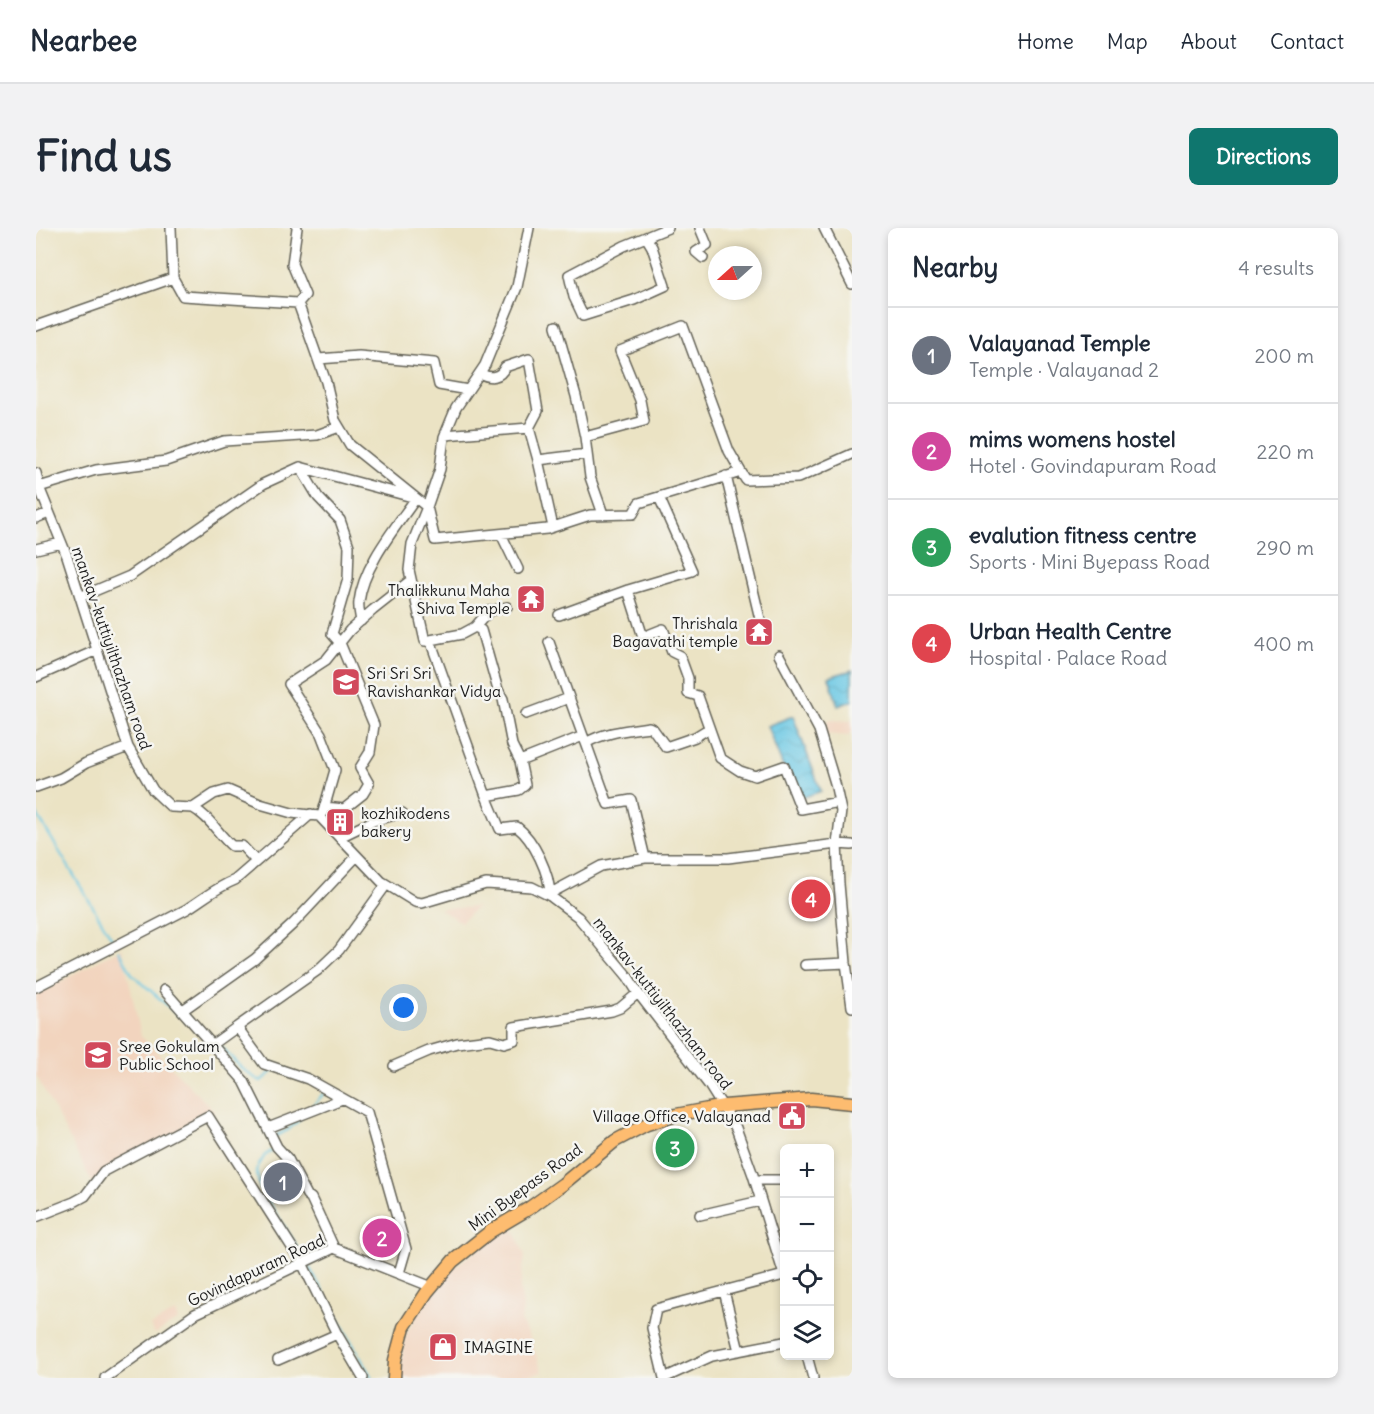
<!DOCTYPE html>
<meta charset="utf-8">
<style>
body{margin:0;font-family:Delius,sans-serif;background:#f2f2f3;color:#1f2937}
.controls{position:absolute;right:18px;bottom:18px;display:grid;overflow:hidden;border-radius:9px;box-shadow:0 3px 9px #0003}
.controls button{width:54px;height:54px;display:grid;place-items:center;padding:0;border:0;border-bottom:2px solid #e0e1e3;background:#fff;color:#1f2937;font:30px sans-serif}
.compass{position:absolute;left:672px;top:18px;width:54px;height:54px;border-radius:50%;background:#fff;box-shadow:0 3px 9px #0003;rotate:249deg}
.you{position:absolute;left:368px;top:780px;width:21px;height:21px;margin:-15px;border:4px solid #fff;border-radius:50%;background:#1a73e8;box-shadow:0 0 0 9px #1a73e833}
.badge{display:grid;place-items:center;width:39px;height:39px;border-radius:50%;background:#0f766e;color:#fff;font-size:20px;font-weight:700}
.pin{position:absolute;translate:-50% -50%;border:3px solid #fff;box-shadow:0 2px 6px #0006}
.list{margin:0;padding:0;list-style:none}
h2{display:flex;justify-content:space-between;align-items:center;height:78px;margin:0;padding:0 24px;font-size:26px}
h2 small{font-size:20px;font-weight:400;color:#747a83}
.list li{display:grid;grid-template-columns:39px 1fr auto;gap:18px;align-items:center;box-sizing:border-box;height:96px;padding:0 24px;border-top:2px solid #e0e1e3}
.list b{display:block;font-size:22px;white-space:nowrap}
.list p{margin:0;font-size:20px;white-space:nowrap;color:#747a83}
.list em{font-size:20px;font-style:normal;color:#747a83}
.icon{flex:none;width:33px;height:33px;fill:none;stroke:currentColor;stroke-width:2;stroke-linecap:round;stroke-linejoin:round}
.map{position:relative;flex:none;width:816px;height:1150px;overflow:hidden;border-radius:9px}
header{display:flex;align-items:center;gap:36px;box-sizing:border-box;height:84px;padding:0 30px;background:#fff;border-bottom:2px solid #e0e1e3}
header strong{font-size:28px}
nav{display:flex;gap:33px;margin-inline-start:auto;font-size:21px}
.intro{display:flex;align-items:center;justify-content:space-between;box-sizing:border-box;height:144px;padding:0 36px}
h1{margin:0;font-size:42px}
.button{padding:15px 27px;border-radius:9px;background:#0f766e;color:#fff;font-size:21px;font-weight:700}
main{display:flex;gap:36px;padding:0 36px}
aside{flex:1;background:#fff;border-radius:9px;box-shadow:0 3px 9px #0003}
.map>svg:first-child{display:block}
.built{fill:#f2d4be}
.water{fill:url(#water-waves);stroke:#407180;stroke-width:1.5}
.lines{fill:none;stroke-linecap:round;stroke-linejoin:round}
.stream{stroke:#65c6e3;stroke-width:2}
.minor-casing{stroke:#646257;stroke-width:12}
.major-casing{stroke:#646257;stroke-width:15}
.minor{stroke:#fff;stroke-width:9}
.major{stroke:#fdbc6f;stroke-width:12}
.labels{text-anchor:middle;stroke-width:5;stroke-linejoin:round;paint-order:stroke}
.poi-label{font-size:16px;fill:#1c1c1c;stroke:#f6f6f2;text-anchor:start}
.street-label{font-size:16px;fill:#1c1c1c;stroke:#f6f6f2}
</style>
<header>
<strong>Nearbee</strong>
<nav><a>Home</a><a>Map</a><a>About</a><a>Contact</a></nav>
</header>
<div class="intro"><h1>Find us</h1><a class="button">Directions</a></div>
<main>
<div class="map">
<svg width="816" height="1150" viewBox="0 0 816 1150">
<defs>
<pattern id="water-waves" width="16" height="10" patternUnits="userSpaceOnUse" patternTransform="scale(1.5)"><rect width="16" height="10" fill="#65c6e3"/><path d="M0 5q4-4 8 0t8 0" fill="none" stroke="#57aac2"/></pattern>
</defs>
<rect width="100%" height="100%" fill="#f6f6f2"/>
<filter id="ink" filterUnits="userSpaceOnUse"><feTurbulence type="fractalNoise" baseFrequency=".0167" numOctaves="2"/><feDisplacementMap in="SourceGraphic" scale="12" xChannelSelector="R" yChannelSelector="G"/><feConvolveMatrix kernelMatrix="1 2 1 2 8 2 1 2 1" color-interpolation-filters="sRGB"/></filter>
<filter id="wash" filterUnits="userSpaceOnUse"><feTurbulence type="fractalNoise" baseFrequency=".008" numOctaves="4" result="noise"/><feDisplacementMap in="SourceGraphic" scale="24" xChannelSelector="R" yChannelSelector="G"/><feGaussianBlur stdDeviation="1.35" result="paint"/><feColorMatrix in="noise" values="0 0 0 0 0 0 0 0 0 0 0 0 0 0 0 0 0 1.4 0 .05"/><feComposite in="paint" operator="in"/></filter>
<g filter="url(#wash)">
<rect width="100%" height="100%" fill="#ebe3c4"/>
<path class="built" d="M791 492 816 493V505H813V508L790 506Z
M441 679 425 694 403 681Z
M86 720 105 808 178 883 56 954 0 847V767Z
M476 996 489 1028 484 1060 487 1078 485 1094 493 1107 506 1144 484 1150H363L369 1108 393 1066 417 1040Z
M139 1084 142 1092 119 1106 114 1098Z"/>
<path class="water" d="M816 442V473L802 478 793 449Z
M757 488 785 563 760 572 731 498Z"/>
<g class="lines">
<path class="stream" d="M0 585 77 712
M83 722 96 746 141 786H144
M183 817C197 830 207 845 225 853L238 842
M276 879 288 865
M239 908 252 902 264 891
M239 921 229 927 220 942 224 960 267 1028
M273 1039 336 1150"/>
</g>
</g>
<g filter="url(#ink)">
<g class="lines">
<g class="minor-casing">
<path id="minor" d="M135 0 137 50
M261 0 256 36 269 67 262 75
M664 0 671 17 660 24 667 30
M788 0 816 56
M610 9 616 19 629 58 598 72 547 88 538 69 533 47 588 18 632 0
M0 98 137 50 147 68 262 75 290 154 299 192 314 217 391 279 404 241 408 209 420 180 449 137 481 59 493 0
M520 98 540 168 549 209
M282 131 323 128 398 135 403 157 432 162
M444 145C454 151 464 150 469 139L493 131 502 183 493 200 502 232 551 226
M409 207 493 200
M502 232 517 299
M0 245 3 259 31 328 92 519 117 562 135 579 157 580 178 566 192 562 224 576 256 585 283 588 345 653 379 674 386 675 450 656 496 659 514 668 542 689 592 749 602 765 673 857 700 900 717 947 748 1047
M690 248 724 391
M3 259 60 242 130 233 188 213 281 207 303 199
M567 286 554 249 549 209 608 193 604 172 584 123 647 98 693 223 705 244
M0 290 13 285
M465 306 482 341
M0 321 25 315
M592 362 656 343 623 269
M44 369 94 348 227 256 264 239
M471 379 453 383 439 399 426 406 389 413 373 342 376 316 391 279 399 312 511 301 554 287 597 286 603 275 705 244 710 252 762 250 816 226
M523 387 592 362 607 409 627 401 636 424 644 428 652 450V465L662 468 684 530 704 543 719 548 748 538 765 581 803 574
M439 399 445 402 462 462 467 471 476 517 484 533 547 508 550 515C568 504 592 502 613 499L617 501 630 519 659 509 672 501
M394 412 450 568
M513 414 547 508
M743 427 783 502 799 555 805 583 801 616 803 656 810 735 816 779
M0 449 61 422
M490 486 533 470
M550 515 572 576 595 572 609 630
M484 533 489 557 483 562 450 568 464 601 481 599C498 612 514 646 514 668
M0 559 25 550 50 535 92 519
M289 579 308 581 327 566 333 556 324 540 334 524 338 497 304 415 296 406 312 351 313 318 304 292 282 269 264 239 380 270C360 299 327 338 323 374 322 380 324 387 325 393
M157 580C174 589 182 606 196 618H206L220 633
M287 584 299 542 285 506 253 456 290 432 314 402 337 382 375 352
M304 609 337 593 366 585
M350 657 303 722 282 742 201 799 228 836 272 851 331 884 370 1021 363 1045
M515 665 565 638 609 630H692L801 616 816 617
M769 737 810 735
M0 759 151 681C167 671 181 659 199 652L275 586
M128 762 208 853 241 919 252 931 271 967 275 970 298 1020
M147 782 219 731 257 696 321 628
M176 817 201 799
M358 838 393 823 421 815 454 811 468 815 478 812V799L576 783 584 780 602 765
M232 900 306 871
M719 952H748
M664 987 724 973
M0 989 38 974 49 968 68 943 172 888 266 1035 301 1106 327 1150
M688 1063 703 1123
M771 1128 777 1150
M242 1132 301 1106
M69 1150 159 1086 298 1020 396 1059
M628 1150 616 1100 620 1081 748 1047
M628 1150 676 1128 748 1114"/>
</g>
<g class="major-casing">
<path id="major" d="M358 1150 359 1132 368 1099 391 1064 417 1033 455 1003 492 981 527 956 579 913 611 896 640 887 688 878 775 871 816 875"/>
</g>
<use href="#minor" class="minor"/>
<use href="#major" class="major"/>
</g>
</g>
<defs>
<g id="temple-square" transform="scale(1.5)"><rect x="-9" y="-9" width="18" height="18" rx="4" fill="#d1495b" stroke="#f6f6f2"/><path d="M0-6L5-2H3V0L6.5 2.5H4V6H1.5V3h-3V6H-4V2.5H-6.5L-3 0V-2H-5Z" fill="#fff"/></g>
<g id="school-square" transform="scale(1.5)"><rect x="-9" y="-9" width="18" height="18" rx="4" fill="#d1495b" stroke="#f6f6f2"/><path d="M0-5L7-2L0 1L-7-2ZM-4 1L0 2.5L4 1V4Q0 6-4 4Z" fill="#fff"/></g>
<g id="building-square" transform="scale(1.5)"><rect x="-9" y="-9" width="18" height="18" rx="4" fill="#d1495b" stroke="#f6f6f2"/><path d="M-4-6H4V6H1V3H-1V6H-4ZM-2.5-4.3h1.7v1.8h-1.7ZM.8-4.3h1.7v1.8H.8ZM-2.5-1h1.7V.8h-1.7ZM.8-1h1.7V.8H.8Z" fill="#fff"/></g>
<g id="civic-square" transform="scale(1.5)"><rect x="-9" y="-9" width="18" height="18" rx="4" fill="#d1495b" stroke="#f6f6f2"/><path d="M-.6-6.5H3V-4.5H.6V-3L4-1V1h2V6H-6V1h2V-1L-.6-3ZM-1.2 2.5V6h2.4V2.5Z" fill="#fff"/></g>
<g id="shop-square" transform="scale(1.5)"><rect x="-9" y="-9" width="18" height="18" rx="4" fill="#d1495b" stroke="#f6f6f2"/><path d="M-5-2.5h2.3a2.7 3.5 0 0 1 5.4 0H5L5.5 6h-11ZM-1.5-2.5h3a1.5 2.3 0 0 0-3 0Z" fill="#fff"/></g>
</defs>
<g fill-rule="evenodd">
<use href="#temple-square" x="495" y="371"/>
<use href="#temple-square" x="723" y="404"/>
<use href="#school-square" x="310" y="454"/>
<use href="#building-square" x="304" y="594"/>
<use href="#school-square" x="62" y="827"/>
<use href="#civic-square" x="756" y="888"/>
<use href="#shop-square" x="407" y="1119"/>
</g>
<g class="labels">
<g class="poi-label">
<text x="474" y="368" text-anchor="end">Thalikkunu Maha<tspan x="474" dy="18">Shiva Temple</tspan></text>
<text x="702" y="401" text-anchor="end">Thrishala<tspan x="702" dy="18">Bagavathi temple</tspan></text>
<text x="331" y="451">Sri Sri Sri<tspan x="331" dy="18">Ravishankar Vidya</tspan></text>
<text x="325" y="591">kozhikodens<tspan x="325" dy="18">bakery</tspan></text>
<text x="83" y="824">Sree Gokulam<tspan x="83" dy="18">Public School</tspan></text>
<text x="735" y="894" text-anchor="end">Village Office, Valayanad</text>
<text x="428" y="1125">IMAGINE</text>
</g>
<g class="street-label">
<text transform="translate(76 420) rotate(71)" y="6">mankav-kuttiyilthazham road</text>
<text transform="translate(627 775) rotate(52)" y="6">mankav-kuttiyilthazham road</text>
<text transform="translate(489 959) rotate(-36)" y="6">Mini Byepass Road</text>
<text transform="translate(220 1042) rotate(-25)" y="6">Govindapuram Road</text>
</g>
</g>
</svg>
<div class="controls">
<button>+</button>
<button>−</button>
<button><svg class="icon" aria-label="locate" viewBox="0 0 24 24"><circle cx="12" cy="12" r="6"/><path d="M12 2v4M12 18v4M2 12h4M18 12h4"/></svg></button>
<button><svg class="icon" aria-label="layers" viewBox="0 0 24 24"><path d="M12 4l9 5-9 5-9-5zM3 14l9 5 9-5"/></svg></button>
</div>
<svg class="compass" viewBox="-18 -18 36 36"><path d="M0-13l5 13h-10z" fill="#e53935"/><path d="M0 13l5-13h-10z" fill="#747a83"/></svg>
<div class="you"></div>
<div class="pin badge" style="left:247px;top:954px;background:#6b7280">1</div>
<div class="pin badge" style="left:346px;top:1010px;background:#d1479c">2</div>
<div class="pin badge" style="left:639px;top:920px;background:#2e9e5b">3</div>
<div class="pin badge" style="left:775px;top:671px;background:#e0444e">4</div>
</div>
<aside>
<h2>Nearby<small>4 results</small></h2>
<ul class="list">
<li><span class="badge" style="background:#6b7280">1</span><div><b>Valayanad Temple</b><p>Temple · Valayanad 2</p></div><em>200 m</em></li>
<li><span class="badge" style="background:#d1479c">2</span><div><b>mims womens hostel</b><p>Hotel · Govindapuram Road</p></div><em>220 m</em></li>
<li><span class="badge" style="background:#2e9e5b">3</span><div><b>evalution fitness centre</b><p>Sports · Mini Byepass Road</p></div><em>290 m</em></li>
<li><span class="badge" style="background:#e0444e">4</span><div><b>Urban Health Centre</b><p>Hospital · Palace Road</p></div><em>400 m</em></li>
</ul>
</aside>
</main>
